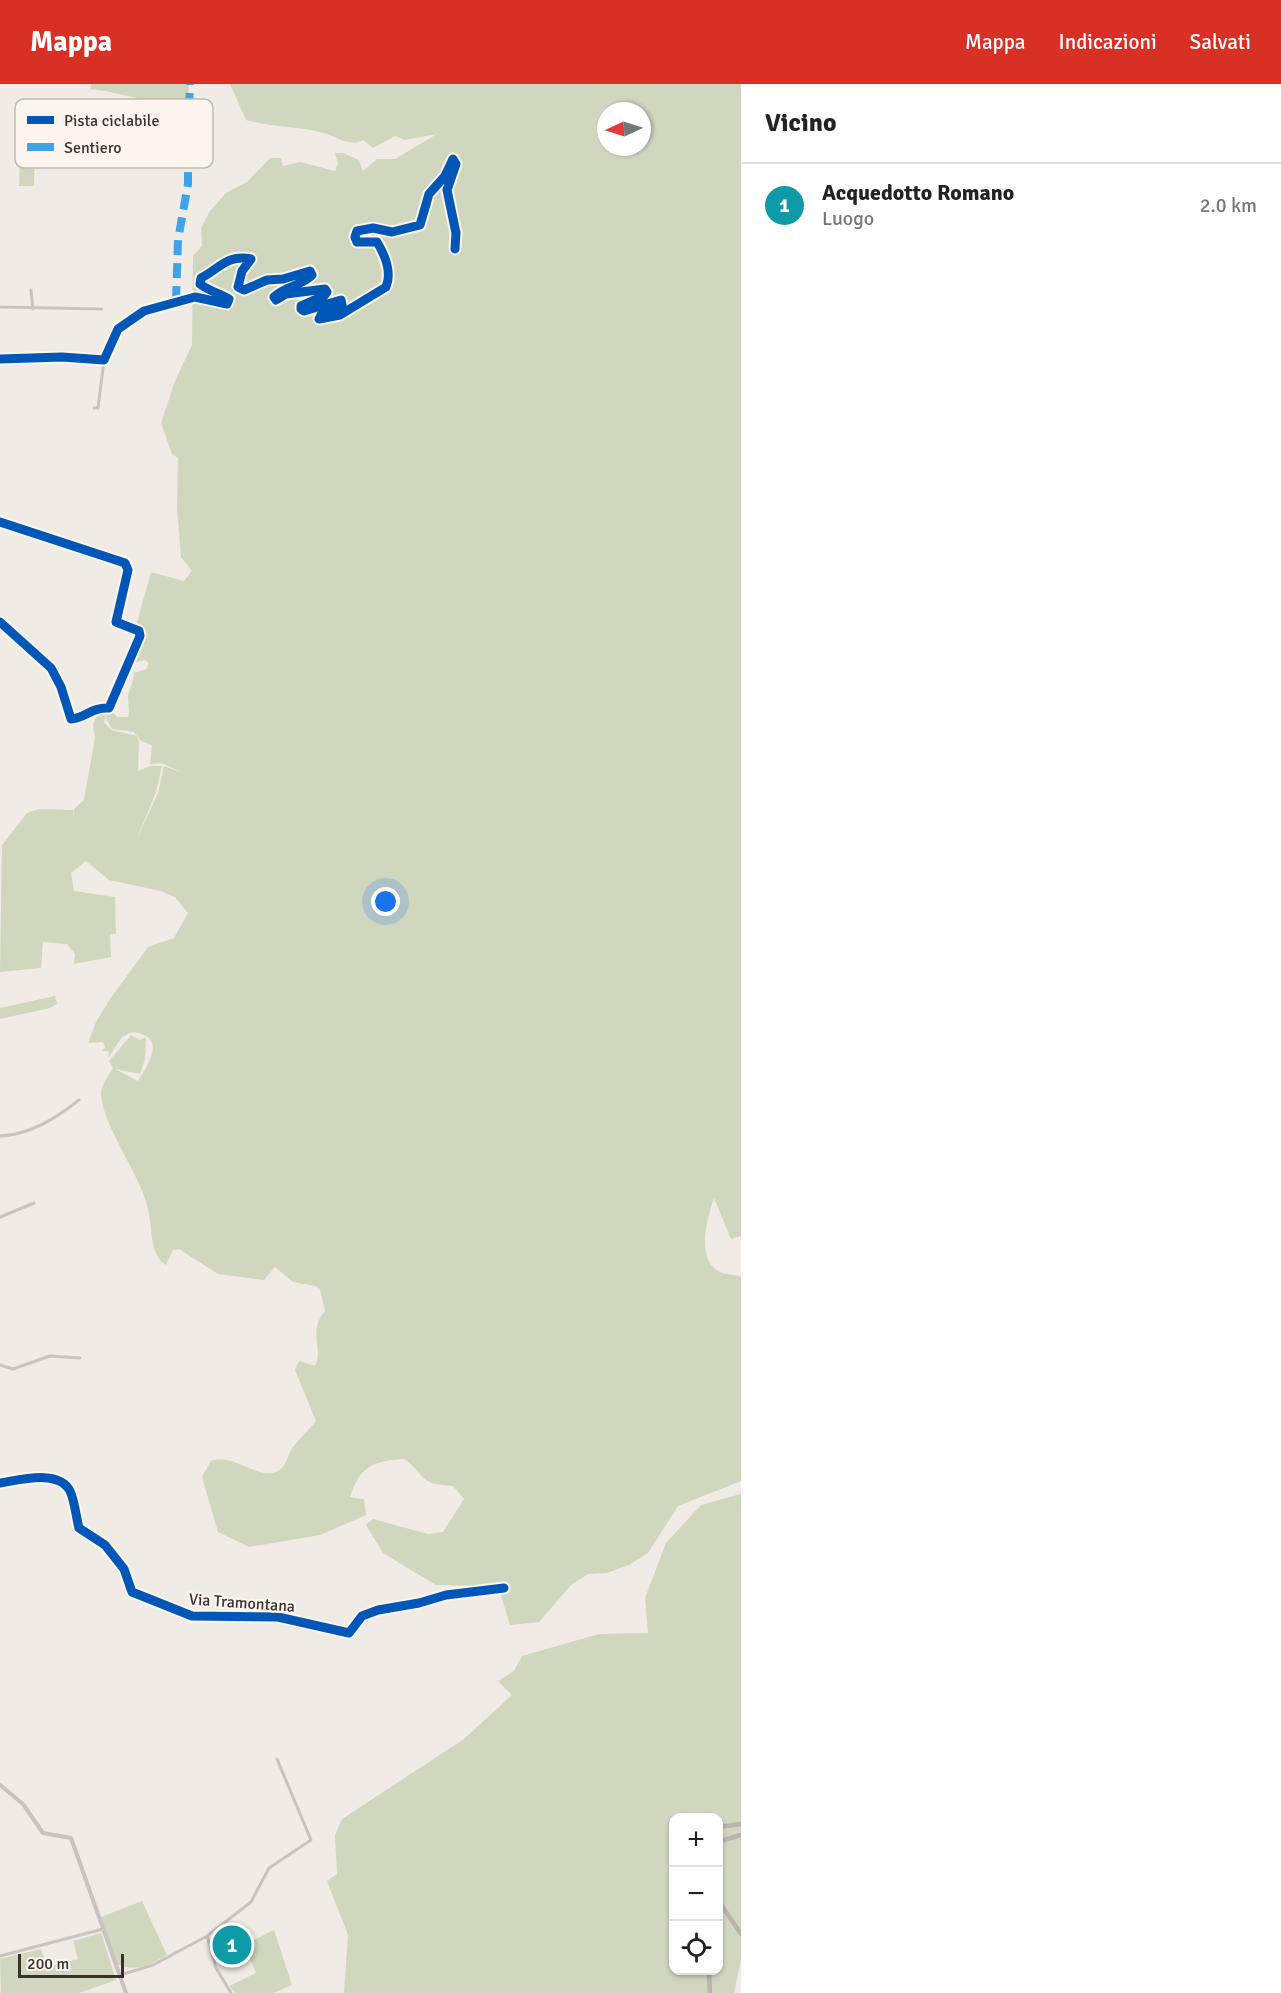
<!DOCTYPE html>
<html lang="it">
<meta charset="utf-8">
<style>
body{margin:0;font-family:Signika,sans-serif;background:#f2f2f2;color:#222}
.controls{position:absolute;right:18px;bottom:18px;display:grid;overflow:hidden;border-radius:12px;box-shadow:0 2px 4px #0004}
.controls button{width:54px;height:54px;display:grid;place-items:center;padding:0;border:0;border-bottom:2px solid #e0e0e0;background:#fff;color:#222;font:30px sans-serif}
.compass{position:absolute;left:597px;top:18px;width:54px;height:54px;border-radius:50%;background:#fff;box-shadow:0 2px 4px #0004;rotate:266deg}
.scale{position:absolute;left:18px;bottom:15px;width:106px;box-sizing:border-box;padding-left:6px;border:3px solid #3b302b;border-top:0;font-size:16px;line-height:21px;white-space:nowrap;color:#3b302b;-webkit-text-stroke:4px #fbf5ee;paint-order:stroke}
.you{position:absolute;left:386px;top:818px;width:21px;height:21px;margin:-15px;border:4px solid #fff;border-radius:50%;background:#1a73e8;box-shadow:0 0 0 9px #1a73e833}
.badge{display:grid;place-items:center;width:39px;height:39px;border-radius:50%;background:#d93025;color:#fff;font-size:20px;font-weight:700}
.pin{position:absolute;translate:-50% -50%;border:3px solid #fff;box-shadow:0 2px 6px #0006}
.list{margin:0;padding:0;list-style:none}
h2{display:flex;justify-content:space-between;align-items:center;height:78px;margin:0;padding:0 24px;font-size:26px}
h2 small{font-size:20px;font-weight:400;color:#767676}
.list li{display:grid;grid-template-columns:39px 1fr auto;gap:18px;align-items:center;box-sizing:border-box;height:84px;padding:0 24px;border-top:2px solid #e0e0e0}
.list b{display:block;font-size:22px;white-space:nowrap}
.list p{margin:0;font-size:20px;white-space:nowrap;color:#767676}
.list em{font-size:20px;font-style:normal;color:#767676}
.icon{flex:none;width:33px;height:33px;fill:none;stroke:currentColor;stroke-width:2;stroke-linecap:round;stroke-linejoin:round}
.map{position:relative;flex:none;width:741px;height:1909px;overflow:hidden}
header{display:flex;align-items:center;gap:36px;box-sizing:border-box;height:84px;padding:0 30px;background:#d93025;color:#fff}
header strong{font-size:28px}
nav{display:flex;gap:33px;margin-inline-start:auto;font-size:21px}
main{display:flex}
aside{flex:1;background:#fff}
.map>svg:first-child{display:block}
.green{fill:#d1d6bf;fill-rule:evenodd}
.lines{fill:none;stroke-linecap:round;stroke-linejoin:round}
.minor{stroke:#c9c3be;stroke-width:3}
.tertiary{stroke:#c9c3be;stroke-width:4}
.secondary{stroke:#bab3ae;stroke-width:4.5}
.quiet{stroke:#3fa3eb;stroke-width:8;stroke-dasharray:15 8;stroke-linecap:butt}
.cycleway-casing{stroke:#fbf5ee;stroke-width:13}
.cycleway{stroke:#0057b8;stroke-width:9}
.labels{text-anchor:middle;stroke-width:4.5;stroke-linejoin:round;paint-order:stroke}
.street-label{font-size:16px;fill:#3b302b;stroke:#fbf5ee}
.key{fill:#fbf5ee;stroke:#c1bab4;stroke-width:1.5}
.key-label{font-size:16px;fill:#3b302b}
</style>
<header>
<strong>Mappa</strong>
<nav><a>Mappa</a><a>Indicazioni</a><a>Salvati</a></nav>
</header>
<main>
<div class="map">
<svg width="741" height="1909" viewBox="0 0 741 1909">
<rect width="100%" height="100%" fill="#f0ebe5"/>
<path class="green" d="M91 0H189L187 28C153 21 125 8 90 5Z
M230 0H741V1152L731 1155 714 1114C708 1133 695 1173 718 1187 724 1191 734 1190 741 1193V1397L678 1422 648 1469 629 1481 607 1489 588 1490 571 1501 539 1538 510 1541 498 1502 436 1501 383 1469 366 1441 373 1435 428 1450 443 1448 464 1415 453 1402C417 1400 428 1392 404 1375 373 1377 360 1382 350 1413L364 1415 366 1431 320 1451 249 1463 218 1448 202 1393 211 1377C234 1367 263 1402 282 1384 287 1378 289 1369 293 1363 300 1354 309 1346 316 1337L295 1286 299 1277 315 1282C324 1264 307 1248 325 1227L320 1205 315 1202 293 1198 275 1183 264 1196 218 1190 179 1165 173 1166 166 1181C148 1170 153 1139 147 1121 138 1087 102 1041 101 1009 101 1001 109 991 113 984L109 977 131 951 140 956 146 953 145 975 140 990 115 985 138 997C150 978 167 952 132 948L122 953 108 974 109 967H102L105 963 103 958 88 959 96 938 110 915 148 863 174 854 188 829 175 813 161 807 109 796 86 777 71 789 74 807 115 813 116 850H110L111 873 74 880 75 870 67 860 43 858 41 884 0 888 2 761 27 729 39 725 73 726V732L74 725 84 716 95 654 93 640 100 625H108L104 638 111 646 137 652 139 658 138 687 150 682H162L156 708 136 757 158 709 164 682 183 689 162 679 150 680 152 661 141 657 134 648 112 645 106 634 110 625 117 633H128C130 626 128 620 128 613 129 605 134 598 134 589L146 585 149 579 145 576 129 580 142 553 141 545 136 542 151 488 184 497 192 487 181 473 177 424 178 374 172 370 161 339 175 297 192 261 193 172 202 162 201 144 210 127 226 109 247 98 270 74H281L283 82 300 78 335 87 338 80 335 69H343L359 76 363 87 377 75H395L437 50 405 56 395 52 373 64 363 56C351 63 339 54 327 50 301 42 273 44 246 36ZM606 27H642V63H606Z
M20 69H35L34 102H19Z
M55 912 57 920 50 924 0 935V924Z
M741 1410V1876L734 1909H344L348 1851 327 1797 337 1790 335 1751 342 1735 464 1655 512 1611 498 1597 514 1587 522 1572 599 1550 648 1549 645 1514 666 1459 701 1421ZM674 1734H718V1886H674Z
M142 1817 167 1871C151 1880 135 1889 117 1880L101 1833Z
M274 1846 292 1901 273 1909H236L229 1902 256 1889 244 1861Z
M101 1849 116 1896 79 1909H1L0 1875 41 1865 47 1883 78 1875 73 1857Z"/>
<g class="lines">
<path class="minor" d="M31 206 33 225
M0 223 102 225
M0 275 62 273 104 276 118 245 144 227 195 213 227 220 229 215C219 209 209 207 200 200L201 194C219 185 227 170 251 175L242 187 238 203 244 206 267 196 283 195 310 187 312 191C302 202 285 202 274 213L276 216 286 210 325 205 327 208 324 212 301 222V225L304 227 341 216 342 221 321 231 319 235 340 231 386 203C392 189 385 171 377 158H357L355 153 357 147 373 144 392 148 420 141 429 110 445 92 453 75 456 80 447 106 456 149 455 165
M94 324H98L104 276
M0 438 125 479 128 486 116 538 139 547 140 552 109 624C91 623 84 635 71 635L61 603 51 584 0 538
M0 1052C30 1051 56 1034 79 1016
M0 1133 34 1119
M0 1281 13 1285 50 1272 80 1274
M0 1399C20 1396 59 1385 70 1407 75 1418 76 1433 79 1444L105 1461 124 1485 132 1508 192 1532 278 1533 349 1549 362 1532 378 1526 419 1519 446 1511 504 1504
M207 1852 216 1884 231 1909
M0 1872 103 1845
M120 1891 153 1881 207 1852 251 1818 269 1784 311 1756 277 1675"/>
<path class="tertiary" d="M0 1701 23 1720 43 1749 71 1754 126 1909"/>
<path class="secondary" d="M718 1743 741 1740
M718 1758 741 1751
M718 1816 741 1850
M709 1886 710 1909"/>
<path class="quiet" d="M189 24 190 0
M176 217 178 156 188 100V34"/>
<g class="cycleway-casing">
<path id="cycleway" d="M0 275 62 273 104 276 118 245 144 227 195 213 227 220 229 215C219 209 209 207 200 200L201 194C219 185 227 170 251 175L242 187 238 203 244 206 267 196 283 195 310 187 312 191C302 202 285 202 274 213L276 216 286 210 325 205 327 208 324 212 301 222V225L304 227 341 216 342 221 321 231 319 235 340 231 386 203C392 189 385 171 377 158H357L355 153 357 147 373 144 392 148 420 141 429 110 445 92 453 75 456 80 447 106 456 149 455 165
M0 438 125 479 128 486 116 538 139 547 140 552 109 624C91 623 84 635 71 635L61 603 51 584 0 538
M0 1399C20 1396 59 1385 70 1407 75 1418 76 1433 79 1444L105 1461 124 1485 132 1508 192 1532 278 1533 349 1549 362 1532 378 1526 419 1519 446 1511 504 1504"/>
</g>
<use href="#cycleway" class="cycleway"/>
</g>
<g class="labels">
<g class="street-label">
<text transform="translate(242 1518) rotate(4)" y="6">Via Tramontana</text>
</g>
</g>
<rect x="15" y="15" width="198" height="69" rx="9" class="key"/>
<rect x="27" y="32" width="27" height="8" fill="#0057b8"/>
<rect x="27" y="59" width="27" height="8" fill="#3fa3eb"/>
<g class="key-label">
<text x="64" y="42">Pista ciclabile</text>
<text x="64" y="69">Sentiero</text>
</g>
</svg>
<div class="controls">
<button>+</button>
<button>−</button>
<button><svg class="icon" aria-label="locate" viewBox="0 0 24 24"><circle cx="12" cy="12" r="6"/><path d="M12 2v4M12 18v4M2 12h4M18 12h4"/></svg></button>
</div>
<svg class="compass" viewBox="-18 -18 36 36"><path d="M0-13l5 13h-10z" fill="#e53935"/><path d="M0 13l5-13h-10z" fill="#767676"/></svg>
<div class="scale">200 m</div>
<div class="you"></div>
<div class="pin badge" style="left:232px;top:1861px;background:#0f9aa8">1</div>
</div>
<aside>
<h2>Vicino<small></small></h2>
<ul class="list">
<li><span class="badge" style="background:#0f9aa8">1</span><div><b>Acquedotto Romano</b><p>Luogo</p></div><em>2.0 km</em></li>
</ul>
</aside>
</main>
